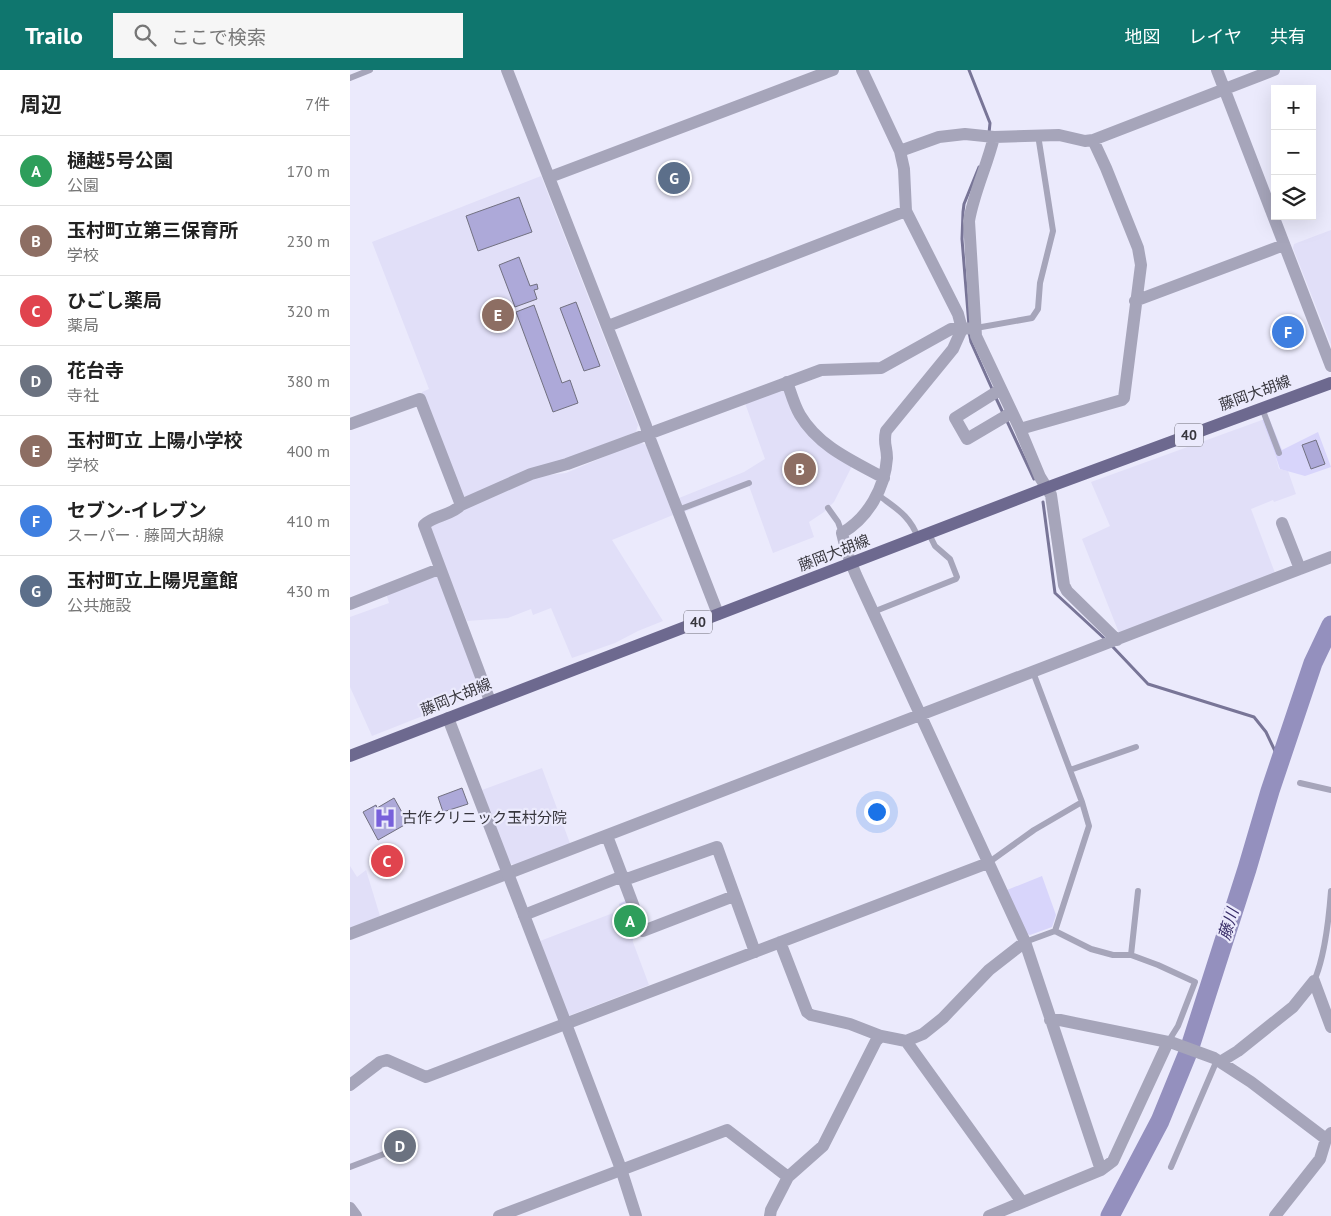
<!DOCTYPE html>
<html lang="ja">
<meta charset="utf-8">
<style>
body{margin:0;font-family:"PT Sans","Noto Sans JP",sans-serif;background:#f6f6f6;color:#222}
.controls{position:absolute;right:15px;top:15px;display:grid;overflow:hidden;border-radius:0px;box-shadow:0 5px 20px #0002}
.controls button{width:45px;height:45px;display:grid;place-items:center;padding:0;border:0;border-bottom:1px solid #e0e0e0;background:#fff;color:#222;font:25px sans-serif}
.you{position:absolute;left:526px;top:741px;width:18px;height:18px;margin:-12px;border:4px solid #fff;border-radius:50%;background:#1a73e8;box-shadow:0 0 0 8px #1a73e833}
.badge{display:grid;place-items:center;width:32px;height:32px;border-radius:50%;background:#0f766e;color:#fff;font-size:16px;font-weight:700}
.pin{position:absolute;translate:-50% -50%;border:2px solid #fff;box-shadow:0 1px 5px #0006}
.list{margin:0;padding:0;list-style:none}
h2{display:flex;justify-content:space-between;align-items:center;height:65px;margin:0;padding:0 20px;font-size:21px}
h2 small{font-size:16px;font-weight:400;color:#767676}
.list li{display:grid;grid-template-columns:32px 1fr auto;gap:15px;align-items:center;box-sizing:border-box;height:70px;padding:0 20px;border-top:1px solid #e0e0e0}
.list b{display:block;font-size:19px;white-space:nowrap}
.list p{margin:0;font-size:16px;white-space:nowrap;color:#767676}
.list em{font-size:16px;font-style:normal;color:#767676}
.icon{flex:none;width:28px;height:28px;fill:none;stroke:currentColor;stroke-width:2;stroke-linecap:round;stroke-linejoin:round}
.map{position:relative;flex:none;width:981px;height:1146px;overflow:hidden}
header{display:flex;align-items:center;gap:30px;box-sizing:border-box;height:70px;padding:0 25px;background:#0f766e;color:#fff}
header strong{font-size:24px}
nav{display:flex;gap:28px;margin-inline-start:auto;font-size:18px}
.search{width:350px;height:45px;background:#f6f6f6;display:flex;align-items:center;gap:12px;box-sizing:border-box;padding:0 18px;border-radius:0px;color:#767676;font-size:19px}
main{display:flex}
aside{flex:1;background:#fff}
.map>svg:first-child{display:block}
.built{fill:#e1dff8}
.green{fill:#d8d5fb}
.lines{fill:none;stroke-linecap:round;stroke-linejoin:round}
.stream{stroke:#787597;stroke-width:3}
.river{stroke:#9490be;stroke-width:19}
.building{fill:#ada9d9;stroke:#717080}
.service{stroke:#a6a5ba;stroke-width:6}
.minor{stroke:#a6a5ba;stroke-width:12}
.tertiary{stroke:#a6a5ba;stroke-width:12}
.primary{stroke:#6d698f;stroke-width:12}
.labels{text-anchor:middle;stroke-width:4.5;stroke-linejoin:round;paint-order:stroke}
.shield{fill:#ebeafc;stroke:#6d6c76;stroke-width:1}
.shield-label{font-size:14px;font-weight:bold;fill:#37363d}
.street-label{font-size:15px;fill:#37363d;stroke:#ebeafc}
.poi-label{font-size:15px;fill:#37363d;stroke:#ebeafc;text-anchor:start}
.water-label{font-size:16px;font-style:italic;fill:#382d68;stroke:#ebeafc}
</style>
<header>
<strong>Trailo</strong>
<div class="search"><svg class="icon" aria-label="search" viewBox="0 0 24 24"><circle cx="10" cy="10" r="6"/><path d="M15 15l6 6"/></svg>ここで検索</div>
<nav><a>地図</a><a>レイヤ</a><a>共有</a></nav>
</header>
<main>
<aside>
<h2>周辺<small>7件</small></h2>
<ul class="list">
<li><span class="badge" style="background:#2e9e5b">A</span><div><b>樋越5号公園</b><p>公園</p></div><em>170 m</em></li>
<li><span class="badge" style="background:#8d6e63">B</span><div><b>玉村町立第三保育所</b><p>学校</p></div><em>230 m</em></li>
<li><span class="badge" style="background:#e0444e">C</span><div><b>ひごし薬局</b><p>薬局</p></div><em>320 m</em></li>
<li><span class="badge" style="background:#6b7280">D</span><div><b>花台寺</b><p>寺社</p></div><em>380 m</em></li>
<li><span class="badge" style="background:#8d6e63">E</span><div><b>玉村町立 上陽小学校</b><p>学校</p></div><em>400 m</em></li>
<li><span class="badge" style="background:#3f7fe0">F</span><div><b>セブン-イレブン</b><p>スーパー · 藤岡大胡線</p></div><em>410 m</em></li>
<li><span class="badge" style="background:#5c6f8a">G</span><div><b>玉村町立上陽児童館</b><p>公共施設</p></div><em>430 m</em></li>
</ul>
</aside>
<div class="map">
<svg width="981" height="1146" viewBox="0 0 981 1146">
<rect width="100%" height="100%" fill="#ebeafc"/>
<path class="built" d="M191 106 288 355 286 362 115 427 111 425 72 322 79 319 22 172Z
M981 160V275L943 178 944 174Z
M433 319 448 348 502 396 484 432 474 442 459 452 464 467 423 483 399 416 334 442 329 428 394 402 415 389 395 333Z
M912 350 925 384 929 399 938 401 946 424 924 432 923 430 901 439 925 503 769 563 732 469 760 456 741 412Z
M289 372 296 375 323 445 262 470 313 551 288 561 265 573 222 588 201 538 183 545 181 539 158 548 117 551 79 455 190 406 216 403Z
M87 503 131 623 22 666 0 617V547L39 533 36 523Z
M192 698 221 776 169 797 159 793 132 720Z
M0 796 7 807 16 800 30 846 0 858Z
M271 840 299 915 218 946 190 871Z"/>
<path class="green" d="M919 348 932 380 968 362 981 397 955 406 930 399 925 384 912 350Z
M692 806 706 845 702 857 680 865 676 864 657 820Z
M277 830 289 861 282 871 269 834Z"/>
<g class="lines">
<path class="stream" d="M619 0 640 53 639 63
M619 256 612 169 613 142 614 134 629 97
M619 262 621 272 643 321
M645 326 653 343
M656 349 684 409
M693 432 705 523 756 570
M762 576 798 614 904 647 916 662 925 681 927 699"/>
<path class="river" d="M760 1146 810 1051 839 980 897 799 920 721 963 593 981 555"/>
</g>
<path class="building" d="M169 127 182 162 128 181 116 146Z
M169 187 180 216 187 214 188 219 184 220 187 229 165 237 149 195Z
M226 232 250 296 234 301 210 238Z
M184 235 212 313 220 310 228 333 203 342 166 242Z
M949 250 954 264 926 274 921 260Z
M966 370 975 394 961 399 952 375Z
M112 718 118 734 93 742 88 727Z
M44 728 58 753 28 770 13 742 26 735 27 738Z"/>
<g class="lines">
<path class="service" d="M0 8 20 0
M626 258 682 248 688 239 690 213 703 161 688 65
M912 338 929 383
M527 424C545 438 560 445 568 468
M478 438 488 452 492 463
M328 440 399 413
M523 542 606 509 607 507 600 489 585 476 579 464
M720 700 786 677
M950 713 981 720
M638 793 684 760 732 732
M705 861 741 879 763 885H781L808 895 845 912 828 956 818 972
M675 872 705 861 739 756 732 732 683 602
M781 885 788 821
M964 911C975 887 979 847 981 821
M0 1097 34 1084
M821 1097 867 990"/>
<path class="minor" d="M157 0 296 356 298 364 368 544
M512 0 550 81 554 99 556 141 608 244 612 259 603 279 536 361C533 374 537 376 537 388 535 418 518 448 492 463L497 483 506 505 675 872 751 1100
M867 0 981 296
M644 67C637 96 624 122 619 151L626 266 670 359 690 407 701 425 714 515 717 521 767 570
M550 81 589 67 615 64 644 67 709 65 735 71 743 70 924 0
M200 107 483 0
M785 231 934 175
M258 256 556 141
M437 312C441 323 444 335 450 345 469 377 503 391 534 408
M651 321H648L605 348 617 369 661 343
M0 354 70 329 111 435
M670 359 772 330 774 328 791 195 788 178 756 98 743 70
M932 453 950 499
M0 534 89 499
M140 631 74 455C84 445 101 446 111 435L181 404 217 394 471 300 531 298 601 259 626 258
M257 766 293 861 384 826
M274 810 367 777 405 882
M174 845 273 806
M0 864 981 487
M430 872 457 942 461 945 500 954 531 966
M964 911 981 957
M700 950H710L823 973 864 988 901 1012 976 1069
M556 971 672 1132
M870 992 888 981 943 937 964 911
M0 1015 30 992 37 990 76 1007 638 793
M0 1138 6 1146
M149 1146 377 1060 438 1107
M420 1146 421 1140 438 1107 473 1076 526 971 531 966 556 971 573 964 593 948 639 900 675 872
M639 1146 751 1100 763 1091 818 972
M925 1146 970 1089 976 1069 981 1063"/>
<path class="tertiary" d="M98 648 216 954 271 1099 286 1146"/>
<path class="primary" d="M0 686 704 415 981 313"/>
</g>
<defs>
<g id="hospital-bare" transform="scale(1.725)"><path d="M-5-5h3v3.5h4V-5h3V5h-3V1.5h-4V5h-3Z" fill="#7860db" stroke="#ebeafc" stroke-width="2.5" paint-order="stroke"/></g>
</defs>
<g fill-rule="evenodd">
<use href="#hospital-bare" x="35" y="748"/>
</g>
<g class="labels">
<g class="shield">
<rect x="825" y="353.5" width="28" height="23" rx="4"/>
<rect x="334" y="540.5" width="28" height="23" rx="4"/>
</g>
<g class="shield-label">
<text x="839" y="370">40</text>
<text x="348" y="557">40</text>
</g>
<g class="street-label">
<text transform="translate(905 323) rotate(-20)" y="5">藤岡大胡線</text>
<text transform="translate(484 483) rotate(-21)" y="5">藤岡大胡線</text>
<text transform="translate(106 627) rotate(-22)" y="5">藤岡大胡線</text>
</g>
<g class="poi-label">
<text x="52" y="753">古作クリニック玉村分院</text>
</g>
<g class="water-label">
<text transform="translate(878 854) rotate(-73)" y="6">藤川</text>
</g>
</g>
</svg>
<div class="controls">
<button>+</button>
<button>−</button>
<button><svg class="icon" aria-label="layers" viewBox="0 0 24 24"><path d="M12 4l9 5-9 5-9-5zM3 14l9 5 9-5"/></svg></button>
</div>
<div class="you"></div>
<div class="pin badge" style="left:280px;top:851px;background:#2e9e5b">A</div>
<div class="pin badge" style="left:450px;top:399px;background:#8d6e63">B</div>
<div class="pin badge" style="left:37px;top:791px;background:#e0444e">C</div>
<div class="pin badge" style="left:50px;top:1076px;background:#6b7280">D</div>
<div class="pin badge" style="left:148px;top:245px;background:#8d6e63">E</div>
<div class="pin badge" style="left:938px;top:262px;background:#3f7fe0">F</div>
<div class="pin badge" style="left:324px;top:108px;background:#5c6f8a">G</div>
</div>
</main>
